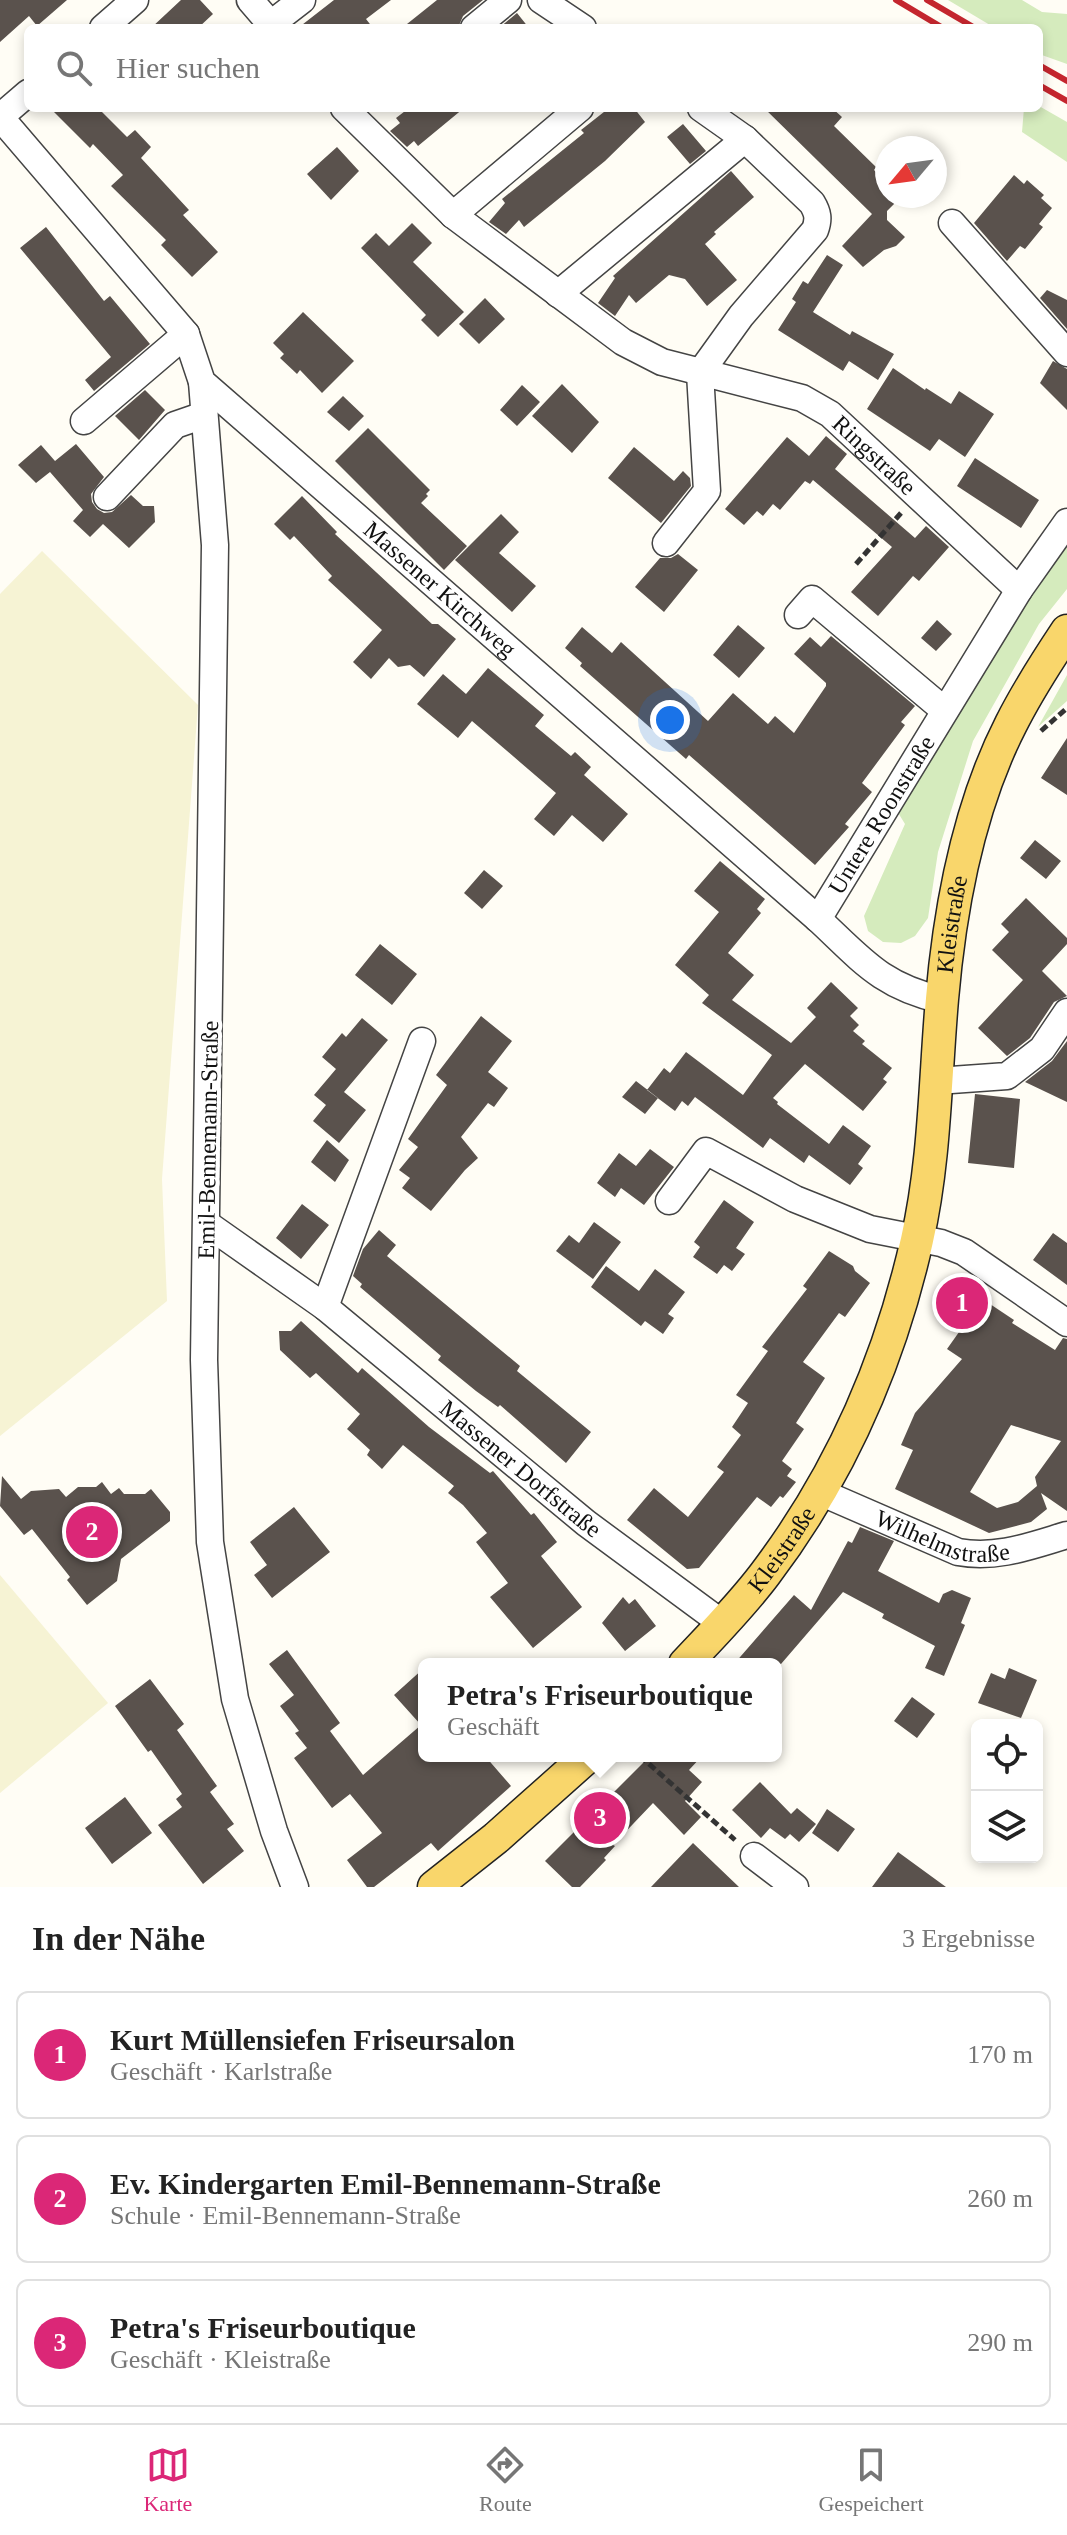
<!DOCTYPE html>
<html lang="de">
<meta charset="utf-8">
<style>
body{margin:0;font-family:"Times New Roman",serif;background:#f2f2f2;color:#222}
.controls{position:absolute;right:24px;bottom:24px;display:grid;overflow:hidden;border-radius:12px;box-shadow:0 4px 12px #0003}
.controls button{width:72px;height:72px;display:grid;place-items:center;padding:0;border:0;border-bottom:2px solid #e0e0e0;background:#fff;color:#222;font:40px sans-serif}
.compass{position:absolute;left:875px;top:136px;width:72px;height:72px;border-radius:50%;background:#fff;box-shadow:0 4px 12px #0003;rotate:241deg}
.you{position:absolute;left:670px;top:720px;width:28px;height:28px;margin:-20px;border:6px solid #fff;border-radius:50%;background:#1a73e8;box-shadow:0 0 0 12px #1a73e833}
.badge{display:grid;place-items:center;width:52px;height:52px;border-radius:50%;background:#db2777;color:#fff;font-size:26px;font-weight:700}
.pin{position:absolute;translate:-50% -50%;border:4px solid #fff;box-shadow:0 2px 8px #0006}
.popup{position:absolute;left:418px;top:1658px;width:364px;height:104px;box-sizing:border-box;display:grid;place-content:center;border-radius:12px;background:#fff;filter:drop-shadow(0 2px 6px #0005);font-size:26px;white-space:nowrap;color:#767676}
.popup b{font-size:30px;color:#222}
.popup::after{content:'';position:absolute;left:50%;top:100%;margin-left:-16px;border:16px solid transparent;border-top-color:#fff}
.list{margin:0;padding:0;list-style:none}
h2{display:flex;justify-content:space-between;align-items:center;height:104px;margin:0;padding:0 32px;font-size:34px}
h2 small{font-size:26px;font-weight:400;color:#767676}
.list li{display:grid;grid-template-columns:52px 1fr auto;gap:24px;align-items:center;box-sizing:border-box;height:128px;margin:0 16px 16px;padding:0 16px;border:2px solid #e0e0e0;border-radius:12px}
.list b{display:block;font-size:30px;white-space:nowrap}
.list p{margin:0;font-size:26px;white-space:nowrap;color:#767676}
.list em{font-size:26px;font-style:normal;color:#767676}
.icon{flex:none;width:44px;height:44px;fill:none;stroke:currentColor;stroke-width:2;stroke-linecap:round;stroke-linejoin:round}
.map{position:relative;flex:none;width:1067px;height:1887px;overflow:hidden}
.search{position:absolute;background:#fff;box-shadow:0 4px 12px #0003;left:24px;right:24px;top:24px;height:88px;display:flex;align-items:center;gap:20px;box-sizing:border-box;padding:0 28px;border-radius:12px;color:#767676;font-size:30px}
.sheet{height:536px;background:#fff}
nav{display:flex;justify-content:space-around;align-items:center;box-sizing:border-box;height:112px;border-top:2px solid #e0e0e0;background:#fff;font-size:22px;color:#767676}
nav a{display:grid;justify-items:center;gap:4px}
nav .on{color:#db2777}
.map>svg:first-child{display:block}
.farmland{fill:#f6f3d4}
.green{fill:#d5ebbd}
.building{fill:#5a524d;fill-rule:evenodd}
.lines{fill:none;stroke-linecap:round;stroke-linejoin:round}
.minor-casing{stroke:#444;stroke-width:29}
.major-casing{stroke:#222;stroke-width:35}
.path{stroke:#333;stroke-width:5;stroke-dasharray:8 4;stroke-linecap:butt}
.minor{stroke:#fff;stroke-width:26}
.major{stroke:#f9d66b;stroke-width:32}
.rail{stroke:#c4262e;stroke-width:6}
.labels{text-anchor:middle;stroke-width:8;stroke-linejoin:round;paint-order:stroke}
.street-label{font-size:24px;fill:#111;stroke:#fff}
</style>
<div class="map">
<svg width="1067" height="1887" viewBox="0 0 1067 1887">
<rect width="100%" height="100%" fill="#fffdf5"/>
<path class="farmland" d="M42 551 198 705 162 1179 167 1301 0 1436V594Z
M0 1575 108 1703 0 1793Z"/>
<path class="green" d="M948 0H1022L1042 12 1067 14V64L1039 54V28H995Z
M1039 106 1067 122V162L1022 132 1024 108H1039Z
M1067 542V589L1039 624 973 741 938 852 928 918 915 936 901 943 883 942 868 931 864 916 905 824 897 811 1034 591Z
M1067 675V701L1038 727Z"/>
<path class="building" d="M0 0H67L37 26 29 16 0 42Z
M181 0H200L213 14 198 28H151Z
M334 0H391L366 19 373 28H298Z
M437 0H483L463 16 458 28H402Z
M517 13 529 28H499Z
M50 108H98L127 137 135 130 151 147 141 158 189 210 183 215 218 252 192 277 161 245 166 240 111 186 123 175 93 144 90 148Z
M409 108H464L418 146 414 141 407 147 390 131 400 123 396 118Z
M609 108H634L645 122 605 161 524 227 519 220 506 234 489 222 505 203 502 199 584 133 581 130Z
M764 108H832L842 117 834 126 876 167 874 170 887 183V196H902L887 211V220L905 237 896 246 884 250 863 267 842 246 872 214Z
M683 124 706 151 690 164 667 137Z
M337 147 359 171 331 200 307 174Z
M731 171 754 197 714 232 716 234 705 244 737 280 707 306 685 279 669 275 636 303 629 295 615 316 598 303 615 278 613 276Z
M1014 175 1024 184 1027 180 1044 195 1041 198 1052 208 1039 224 1043 227 1025 249 1020 246 1007 261 974 223Z
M412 223 432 243 413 262 464 312 438 337 421 320 426 315 361 248 376 233 389 246Z
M46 227 104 301 110 296 150 344 94 391 85 380 111 357 20 248Z
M827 255 843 265 813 312 850 335 852 331 894 354 878 380 849 361 843 371 778 330 796 302 792 299 803 281 808 284Z
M1047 290 1067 300V329L1040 298Z
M485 298 505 319 479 344 459 324Z
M303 312 354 361 322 393 300 370 297 374 280 358 284 354 273 343Z
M1053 361 1067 369V410L1040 383Z
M893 368 925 390 926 388 951 404 959 391 994 414 965 457 939 439 930 451 867 409Z
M562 384 599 422 572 453 532 416Z
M522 385 540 402 517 426 500 410Z
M145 390 165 410 139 440 115 416Z
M343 396 364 416 349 431 327 412Z
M368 428 430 490 426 494 428 496 421 503 467 546 444 570 335 461Z
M826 436 847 454 835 469 915 538 926 526 949 547 919 581 913 576 878 616 851 592 892 547 813 480 810 484 805 481 780 510 773 504 763 516 757 511 744 525 725 509 787 437 809 456Z
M76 444 104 477 91 494 92 502 97 509 104 513 112 512 131 495 143 506H154L155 522 129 548 103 524 90 537 73 521 83 510 50 472 36 483 18 465 41 445 55 461Z
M634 447 674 481 683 471 690 478 691 486 661 523 608 478Z
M975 458 1039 500 1021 528 957 486Z
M302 496 337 532 335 534 432 624H438L456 639 424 677 410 665 398 667 389 658 371 679 353 662 382 630 328 580 332 576 294 536 290 540 274 524Z
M501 514 519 532 499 553 536 586 512 612 455 560Z
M678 554 698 570 664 612 635 587 660 558H671Z
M937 620 952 634 936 651 921 638Z
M738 625 765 648 739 678 713 655Z
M582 627 612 653 621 642 708 721 733 693 768 724 775 716 794 733 826 686V683L794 654 810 637 821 647 831 636 915 706 901 722 905 725 862 783 872 792 845 824 849 827 815 865 689 755 686 759 580 666 582 663 565 648Z
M488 668 544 715 535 726 571 756 575 752 591 767 584 775 628 814 603 842 572 815 554 836 534 819 556 793 472 721 458 738 417 704 443 674 466 694Z
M1067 738V795L1041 778Z
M1035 840 1061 861 1046 879 1020 858Z
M720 861 765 899 757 909 761 913 728 953 754 975 732 1000 791 1043 816 1017 807 1008 831 982 858 1008 850 1016 859 1025 853 1031 865 1041 862 1044 892 1068 883 1079 887 1082 863 1111 805 1064 773 1098 778 1102 777 1104 829 1144 843 1125 871 1146 858 1164 863 1168 850 1185 809 1155 804 1163 770 1138 763 1148 695 1097 688 1106 682 1101 675 1111 647 1090 664 1068 670 1073 686 1052 743 1095 772 1055 702 1003 709 995 675 965 719 912 694 891Z
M484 870 503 886 482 909 464 893Z
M1026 898 1067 938V944L1042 971 1067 996 1054 1002 1030 1038 1007 1056 978 1028 1023 980 992 950 1009 932 1001 924Z
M380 944 417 974 392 1005 355 975Z
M481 1016 512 1041 488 1072 508 1088 494 1107 488 1103 461 1137 478 1158 465 1170 431 1211 402 1188 410 1178 399 1170 418 1147 408 1139 447 1085 436 1075Z
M362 1018 388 1040 344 1092 366 1110 339 1143 313 1121 326 1105 314 1095 336 1069 322 1057 342 1033 346 1037Z
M1067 1041V1102L1025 1082 1052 1061Z
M636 1081 658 1098 645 1114 622 1097Z
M975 1094 1020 1099 1014 1168 968 1163Z
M327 1140 349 1160 335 1182 311 1162Z
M650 1149 674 1167 644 1205 621 1188 615 1197 597 1183 619 1153 636 1166Z
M724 1200 754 1222 736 1248 745 1254 732 1271 724 1265 717 1274 693 1257 700 1247 694 1242Z
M302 1204 329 1225 301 1259 276 1238Z
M594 1222 621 1242 593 1279 556 1251 569 1235 579 1243Z
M379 1230 396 1245 387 1256 520 1366 517 1371 591 1432 566 1463 500 1405 498 1407 476 1391 438 1360 441 1356 360 1287 362 1284 353 1276 363 1249Z
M1053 1233 1067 1243V1285L1033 1260Z
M829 1251 853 1266 855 1271 870 1283 845 1317 839 1313 803 1362 825 1378 796 1423 804 1429 782 1461 792 1469 787 1476 796 1482 783 1498 780 1496 771 1507 757 1497 699 1568 687 1569 627 1520 654 1488 688 1517 724 1472 717 1467 741 1435 732 1427 748 1403 736 1395 768 1351 762 1347 807 1289 803 1286Z
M606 1266 639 1291 655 1269 685 1292 668 1314 674 1318 663 1334 645 1321 641 1326 591 1287Z
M969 1290 1014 1320 1012 1323 1055 1350 1063 1338 1067 1339V1511L1041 1493 1047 1509 1031 1522 989 1533 895 1489 913 1450 901 1445 915 1413 962 1359 947 1349 964 1325 951 1316ZM1011 1425 1061 1441 1035 1477 1037 1486 1018 1502 997 1508 970 1492Z
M301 1321 358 1373 362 1368 429 1427 490 1473 493 1471 531 1515 534 1513 557 1542 541 1556 582 1607 533 1648 490 1597 508 1583 476 1542 487 1533 463 1505 448 1493 454 1486 403 1445 382 1469 367 1455 370 1450 347 1429 360 1414 316 1373 310 1378 280 1350 279 1331H291Z
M2 1476 21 1499 31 1491 59 1489 66 1497 78 1487H96L102 1482 111 1494 119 1488 124 1494H145L151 1489 170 1512V1521L121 1559 117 1581 87 1605 67 1580 70 1577 32 1529 24 1535 0 1506Z
M294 1507 330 1552 272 1598 254 1575 267 1565 250 1542Z
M860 1527 894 1541 878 1571 939 1603 943 1594 952 1590 971 1598 961 1623 965 1625 944 1676 925 1668 935 1646 882 1618 884 1614 843 1592 781 1664H734L794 1595 811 1610 848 1541 852 1543Z
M623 1597 629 1604 635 1599 656 1626 625 1651 602 1623Z
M287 1650 340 1723 330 1731 363 1775 421 1725 394 1695 424 1668V1756H485L511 1786 438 1851 431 1843 374 1887H367L347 1860 382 1833 350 1794 332 1808 294 1758 307 1748 295 1733 299 1731 280 1706 294 1695 269 1664Z
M1009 1668 1037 1680 1021 1718 978 1703 991 1673 1005 1679Z
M150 1679 184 1724 177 1730 217 1786 210 1792 234 1824 227 1829 244 1851 203 1884 158 1825 182 1807 176 1799 182 1794 151 1750 148 1752 115 1706Z
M912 1697 935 1714 917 1738 894 1721Z
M650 1756H702L689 1770 702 1782 685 1801 701 1817 684 1835 653 1803 613 1845 615 1846 604 1858 606 1860 580 1887H572L545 1861Z
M760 1782 791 1814 797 1808 816 1824 799 1842 790 1834 785 1839 770 1828 761 1838 732 1810Z
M125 1797 152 1833 112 1864 85 1828Z
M827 1809 855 1829 838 1852 812 1833Z
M693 1843 739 1887H651Z
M898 1852 946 1887H872Z"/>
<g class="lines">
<g class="minor-casing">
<g id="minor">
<path d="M250 0 274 28"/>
<path d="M541 0 583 28"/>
<path d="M271 24 302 0"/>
<path d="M103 28 135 0"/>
<path d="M474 28 508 0"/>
<path id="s1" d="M344 108 453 215 623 342 662 362 802 398 830 414 1019 590"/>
<path id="s2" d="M0 117 186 334 202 382 818 919C862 960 881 986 942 1000"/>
<path d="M0 117 28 93"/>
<path d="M453 215 580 108"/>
<path d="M952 223 1067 353"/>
<path d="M558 294 745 139"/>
<path d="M202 382 215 545 204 1360 210 1542 235 1699 274 1831 295 1887"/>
<path d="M84 421 186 334"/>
<path d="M107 497 175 425 204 415"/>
<path d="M666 543 707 491 700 373 741 316 815 230C819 219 818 213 812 203L745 139 701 108"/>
<path d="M798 615 812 599 944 710"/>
<path id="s3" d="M818 919 1019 590 1067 522"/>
<path d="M937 1081 1007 1076 1042 1049 1067 1012"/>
<path d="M669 1201 706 1151 795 1199 870 1229 941 1243 964 1252 1067 1323"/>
<path id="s4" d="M207 1224 325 1307 586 1523 723 1624"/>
<path d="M325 1307 422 1041"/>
<path id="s5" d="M820 1492 958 1552C997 1559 1030 1546 1067 1535"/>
<path d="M754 1856 795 1887"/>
</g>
</g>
<g class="major-casing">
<g id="major">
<path id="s6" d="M685 1664C712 1635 741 1606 765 1574 840 1475 890 1360 917 1240 935 1161 935 1080 942 999 950 906 968 808 1011 724 1027 692 1047 661 1067 631"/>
<path d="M434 1887 496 1838 588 1756"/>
</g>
</g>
<path class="path" d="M856 564 901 513
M1041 731 1067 708
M640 1756 735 1840"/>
<use href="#minor" class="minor"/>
<use href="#major" class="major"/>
<path class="rail" d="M896 0 943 28
M927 0 975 28
M1039 65 1067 81
M1039 85 1067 101"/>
</g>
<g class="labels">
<g class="street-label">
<text dy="8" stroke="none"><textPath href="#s1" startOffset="646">Ringstraße</textPath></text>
<text dy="8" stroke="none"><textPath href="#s2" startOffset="652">Massener Kirchweg</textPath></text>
<text dy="8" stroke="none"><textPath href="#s3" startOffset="122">Untere Roonstraße</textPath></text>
<text dy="8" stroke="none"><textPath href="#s6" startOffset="808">Kleistraße</textPath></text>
<text transform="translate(208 1140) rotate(-89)" y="8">Emil-Bennemann-Straße</text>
<text dy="8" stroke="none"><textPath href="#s4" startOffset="398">Massener Dorfstraße</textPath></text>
<text dy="8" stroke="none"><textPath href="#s5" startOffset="132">Wilhelmstraße</textPath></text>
<text dy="8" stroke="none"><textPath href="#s6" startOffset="150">Kleistraße</textPath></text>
</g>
</g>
</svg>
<div class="controls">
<button><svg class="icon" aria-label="locate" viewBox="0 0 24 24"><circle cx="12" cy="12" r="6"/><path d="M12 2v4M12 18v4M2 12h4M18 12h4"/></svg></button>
<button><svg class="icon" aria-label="layers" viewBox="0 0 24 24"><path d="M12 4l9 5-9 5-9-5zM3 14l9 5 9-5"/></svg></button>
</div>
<svg class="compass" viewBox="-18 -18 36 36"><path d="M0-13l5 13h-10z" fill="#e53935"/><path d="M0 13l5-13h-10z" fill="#767676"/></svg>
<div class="you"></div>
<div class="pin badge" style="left:962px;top:1303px">1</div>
<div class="pin badge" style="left:92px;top:1532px">2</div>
<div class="pin badge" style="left:600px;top:1818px">3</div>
<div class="popup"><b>Petra's Friseurboutique</b>Geschäft</div>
<div class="search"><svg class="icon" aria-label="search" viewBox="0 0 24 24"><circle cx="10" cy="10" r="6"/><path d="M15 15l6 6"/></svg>Hier suchen</div>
</div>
<section class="sheet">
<h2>In der Nähe<small>3 Ergebnisse</small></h2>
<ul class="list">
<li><span class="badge">1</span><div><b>Kurt Müllensiefen Friseursalon</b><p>Geschäft · Karlstraße</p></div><em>170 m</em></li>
<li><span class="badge">2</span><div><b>Ev. Kindergarten Emil-Bennemann-Straße</b><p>Schule · Emil-Bennemann-Straße</p></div><em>260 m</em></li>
<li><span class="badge">3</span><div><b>Petra's Friseurboutique</b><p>Geschäft · Kleistraße</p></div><em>290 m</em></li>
</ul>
</section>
<nav>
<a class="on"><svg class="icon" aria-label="map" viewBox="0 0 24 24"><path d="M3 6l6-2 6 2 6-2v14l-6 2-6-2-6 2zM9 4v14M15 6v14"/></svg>Karte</a>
<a><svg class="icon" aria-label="directions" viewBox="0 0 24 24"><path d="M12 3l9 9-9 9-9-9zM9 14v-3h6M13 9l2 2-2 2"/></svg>Route</a>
<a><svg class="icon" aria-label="saved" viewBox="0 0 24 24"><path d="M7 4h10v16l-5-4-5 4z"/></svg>Gespeichert</a>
</nav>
